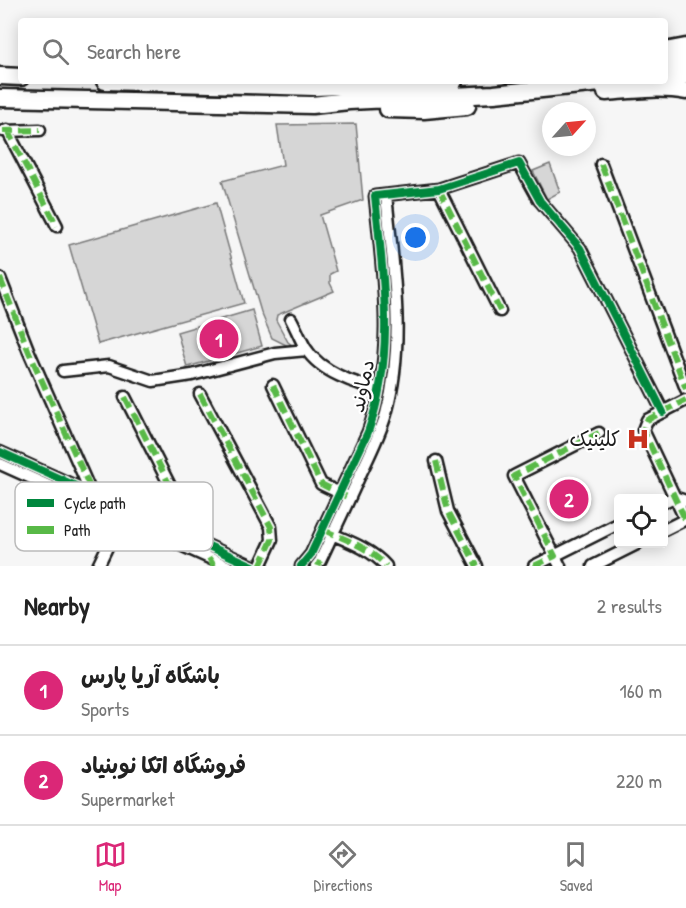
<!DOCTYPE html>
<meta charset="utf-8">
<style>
body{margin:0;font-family:"Patrick Hand","Playpen Sans Arabic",sans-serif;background:#f2f2f2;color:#222}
.controls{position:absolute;right:18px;bottom:18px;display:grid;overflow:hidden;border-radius:6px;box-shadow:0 3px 15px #0003}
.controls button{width:54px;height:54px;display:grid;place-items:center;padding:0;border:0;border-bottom:2px solid #e0e0e0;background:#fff;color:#222;font:30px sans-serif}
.compass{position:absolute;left:542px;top:102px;width:54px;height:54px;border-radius:50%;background:#fff;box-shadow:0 3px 15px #0003;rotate:63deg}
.you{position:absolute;left:416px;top:238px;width:21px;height:21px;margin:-15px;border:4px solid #fff;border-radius:50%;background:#1a73e8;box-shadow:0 0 0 9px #1a73e833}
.badge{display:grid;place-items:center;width:39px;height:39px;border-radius:50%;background:#db2777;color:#fff;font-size:20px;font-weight:700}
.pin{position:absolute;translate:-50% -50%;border:3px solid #fff;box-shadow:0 2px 6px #0006}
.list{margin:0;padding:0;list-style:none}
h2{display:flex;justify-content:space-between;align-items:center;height:78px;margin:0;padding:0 24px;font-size:26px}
h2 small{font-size:20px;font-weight:400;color:#767676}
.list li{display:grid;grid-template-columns:39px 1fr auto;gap:18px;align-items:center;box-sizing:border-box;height:90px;padding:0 24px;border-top:2px solid #e0e0e0}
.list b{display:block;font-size:22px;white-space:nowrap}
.list p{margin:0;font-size:20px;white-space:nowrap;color:#767676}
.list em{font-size:20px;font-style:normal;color:#767676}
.icon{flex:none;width:33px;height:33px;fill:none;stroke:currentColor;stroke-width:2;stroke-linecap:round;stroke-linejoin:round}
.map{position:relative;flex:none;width:686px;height:566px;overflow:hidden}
.search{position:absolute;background:#fff;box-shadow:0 3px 15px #0003;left:18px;right:18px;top:18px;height:66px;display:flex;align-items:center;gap:15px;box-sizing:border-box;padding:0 21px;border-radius:6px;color:#767676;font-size:22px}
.sheet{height:258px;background:#fff}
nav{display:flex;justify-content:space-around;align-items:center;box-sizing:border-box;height:84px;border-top:2px solid #e0e0e0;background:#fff;font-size:16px;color:#767676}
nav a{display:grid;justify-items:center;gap:3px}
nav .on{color:#db2777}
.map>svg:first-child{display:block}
.green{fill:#d6d6d6;stroke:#797979;stroke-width:1.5}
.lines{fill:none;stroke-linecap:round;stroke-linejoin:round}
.minor-casing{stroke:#1c1c1c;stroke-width:15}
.trunk-casing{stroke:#1c1c1c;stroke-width:21}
.minor{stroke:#fff;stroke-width:10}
.trunk{stroke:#fff;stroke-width:16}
.quiet{stroke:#58b947;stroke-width:6;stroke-dasharray:12 6;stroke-linecap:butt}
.cycleway-casing{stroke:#fff;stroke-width:11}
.cycleway{stroke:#00873e;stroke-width:8}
.labels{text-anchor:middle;stroke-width:4.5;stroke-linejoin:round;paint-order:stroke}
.street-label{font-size:20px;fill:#1c1c1c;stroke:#fff}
.poi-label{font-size:20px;fill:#1c1c1c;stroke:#fff;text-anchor:end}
.key{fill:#fff;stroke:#bbb;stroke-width:1.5}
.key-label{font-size:16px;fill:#1c1c1c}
</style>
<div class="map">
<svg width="686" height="566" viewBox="0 0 686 566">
<rect width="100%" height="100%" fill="#f6f6f6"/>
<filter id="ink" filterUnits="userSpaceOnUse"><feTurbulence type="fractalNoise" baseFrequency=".0167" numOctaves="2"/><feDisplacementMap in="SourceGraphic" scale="12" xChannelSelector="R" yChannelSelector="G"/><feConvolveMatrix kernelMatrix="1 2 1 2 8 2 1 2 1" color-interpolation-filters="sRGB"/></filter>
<g filter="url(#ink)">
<path class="green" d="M356 124 363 200 320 215 336 271 330 274V283L334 291 277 315 276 320 288 342 292 345 288 346 272 338 261 312 222 181 283 165 277 125Z
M550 164 560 192 547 199 533 171Z
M216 203 244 303 98 344 69 245Z
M252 310 262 346 187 367 177 332Z"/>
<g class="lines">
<g class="minor-casing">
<path id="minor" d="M7 130 57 226
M3 131 40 130
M601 164 686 389
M439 189 500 311
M0 278 29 352 92 495
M291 319C296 328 300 339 306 349 320 371 355 385 380 388
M63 371 109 366 153 381 192 375 275 353 307 350
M273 385 321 484 346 496
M200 394 271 527 272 540 260 566
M125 397 198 541
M0 452 253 566
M436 461 448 511 477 566
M0 464 227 566
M664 502 674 497 686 501
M685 519 643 430 647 420 686 400
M664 530 686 519
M327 532C348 541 371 549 386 566
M98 566 123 514
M301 566 311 554 368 432C396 353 383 277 375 196L439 189 519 163 540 201 580 248 663 412
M316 566 320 561C334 531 348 502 361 473 370 454 380 434 386 414 406 342 393 267 386 195
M534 566 618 524
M560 566 514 476 599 433
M593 566 637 544"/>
</g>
<g class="trunk-casing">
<path id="trunk" d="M665 51 686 47
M665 64 686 63
M0 76 21 77
M665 77 686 75
M105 81 315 87 454 81
M606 92C632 90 660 86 686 91
M0 98 312 105 349 101 494 94 620 81
M388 109 424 110 467 106"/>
</g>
<use href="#minor" class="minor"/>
<use href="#trunk" class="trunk"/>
<path class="quiet" d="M7 130 57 226
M3 131 40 130
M601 164 686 389
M439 189 500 311
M0 278 29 352 93 494 89 504
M273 385 321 484 349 498
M200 394 271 527 272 540 260 566
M125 397 198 541
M436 461 448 511 477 566
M685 519 643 430 647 420 686 400
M323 530C345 539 370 548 386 566
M209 558 214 566
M318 566 320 561
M534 566 555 556 514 476 599 433"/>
<g class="cycleway-casing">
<path id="cycleway" d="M0 452 253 566
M301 566 311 554 368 432C396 353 383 277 375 196L439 189 519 163 540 201 580 248 663 412"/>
</g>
<use href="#cycleway" class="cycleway"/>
</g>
</g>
<defs>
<g id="hospital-bare" transform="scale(1.8)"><path d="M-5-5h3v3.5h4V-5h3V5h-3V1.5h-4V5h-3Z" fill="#c8321e" stroke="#fff" stroke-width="2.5" paint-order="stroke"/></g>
</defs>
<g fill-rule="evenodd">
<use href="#hospital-bare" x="638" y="439"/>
</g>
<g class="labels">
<g class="street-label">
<text transform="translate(362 386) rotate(-78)" y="7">دماوند</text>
</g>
<g class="poi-label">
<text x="620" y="446">کلینیک</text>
</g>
</g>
<rect x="15" y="482" width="198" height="69" rx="9" class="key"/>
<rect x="27" y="499" width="27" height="8" fill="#00873e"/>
<rect x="27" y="526" width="27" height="8" fill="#58b947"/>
<g class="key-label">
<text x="64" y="509">Cycle path</text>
<text x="64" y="536">Path</text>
</g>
</svg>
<div class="controls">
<button><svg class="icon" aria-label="locate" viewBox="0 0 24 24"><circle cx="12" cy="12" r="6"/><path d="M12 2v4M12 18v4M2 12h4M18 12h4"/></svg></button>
</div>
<svg class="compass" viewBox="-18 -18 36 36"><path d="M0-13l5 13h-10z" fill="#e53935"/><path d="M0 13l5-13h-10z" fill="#767676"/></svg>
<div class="you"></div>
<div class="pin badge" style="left:219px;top:339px">1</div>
<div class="pin badge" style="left:569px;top:499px">2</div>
<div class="search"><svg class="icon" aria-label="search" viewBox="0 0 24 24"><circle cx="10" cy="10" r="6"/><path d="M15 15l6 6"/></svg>Search here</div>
</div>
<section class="sheet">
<h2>Nearby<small>2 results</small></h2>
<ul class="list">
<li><span class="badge">1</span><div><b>باشگاه آریا پارس</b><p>Sports</p></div><em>160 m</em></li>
<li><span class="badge">2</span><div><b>فروشگاه اتکا نوبنیاد</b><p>Supermarket</p></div><em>220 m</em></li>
</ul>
</section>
<nav>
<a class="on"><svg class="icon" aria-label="map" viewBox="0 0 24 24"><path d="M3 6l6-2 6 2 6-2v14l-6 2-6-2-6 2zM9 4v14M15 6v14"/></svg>Map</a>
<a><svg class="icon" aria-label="directions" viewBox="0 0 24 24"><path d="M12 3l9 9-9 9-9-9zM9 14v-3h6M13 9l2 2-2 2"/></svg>Directions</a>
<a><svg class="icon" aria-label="saved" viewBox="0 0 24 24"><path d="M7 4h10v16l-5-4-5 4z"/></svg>Saved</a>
</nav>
